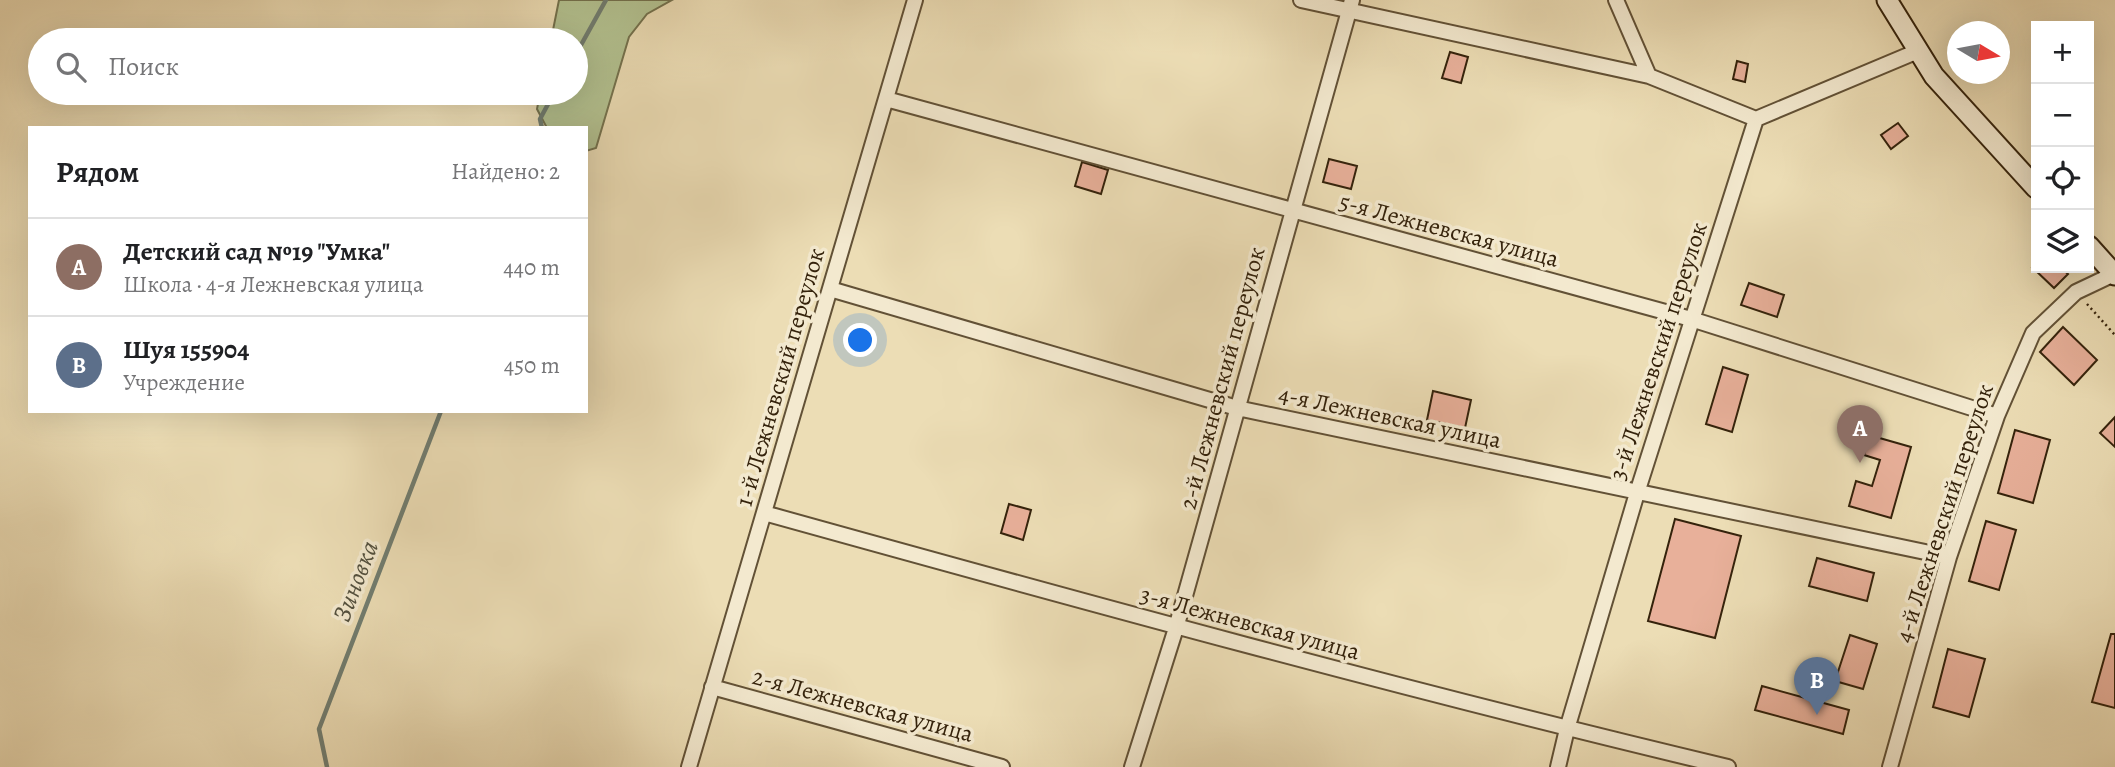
<!DOCTYPE html>
<html lang="ru">
<meta charset="utf-8">
<style>
body{margin:0;font-family:Alegreya,serif;background:#f6f6f6;color:#202124}
.controls{position:absolute;right:21px;top:21px;display:grid;overflow:hidden;border-radius:0px;box-shadow:0 7px 28px #0002}
.controls button{width:63px;height:63px;display:grid;place-items:center;padding:0;border:0;border-bottom:2px solid #e0e0e0;background:#fff;color:#202124;font:35px sans-serif}
.compass{position:absolute;left:1947px;top:21px;width:63px;height:63px;border-radius:50%;background:#fff;box-shadow:0 7px 28px #0002;rotate:100deg}
.you{position:absolute;left:861px;top:341px;width:24px;height:24px;margin:-18px;border:5px solid #fff;border-radius:50%;background:#1a73e8;box-shadow:0 0 0 10px #1a73e833}
.badge{display:grid;place-items:center;width:46px;height:46px;border-radius:50%;background:#8f2418;color:#fff;font-size:23px;font-weight:700}
.pin{position:absolute;translate:-50% -58px;filter:drop-shadow(0 2px 4px #0008)}
.pin::after{content:'';position:absolute;top:37px;width:24px;height:21px;background:inherit;clip-path:polygon(0 0,100% 0,50% 100%)}
.list{margin:0;padding:0;list-style:none}
h2{display:flex;justify-content:space-between;align-items:center;height:91px;margin:0;padding:0 28px;font-size:30px}
h2 small{font-size:23px;font-weight:400;color:#757577}
.list li{display:grid;grid-template-columns:46px 1fr auto;gap:21px;align-items:center;box-sizing:border-box;height:98px;padding:0 28px;border-top:2px solid #e0e0e0}
.list b{display:block;font-size:26px;white-space:nowrap}
.list p{margin:0;font-size:23px;white-space:nowrap;color:#757577}
.list em{font-size:23px;font-style:normal;color:#757577}
.icon{flex:none;width:38px;height:38px;fill:none;stroke:currentColor;stroke-width:2;stroke-linecap:round;stroke-linejoin:round}
.map{position:relative;flex:none;width:2115px;height:767px;overflow:hidden}
.search{position:absolute;background:#fff;box-shadow:0 7px 28px #0002;left:28px;top:28px;width:560px;height:77px;display:flex;align-items:center;gap:18px;box-sizing:border-box;padding:0 24px;border-radius:38px;color:#757577;font-size:26px}
.panel{position:absolute;background:#fff;box-shadow:0 7px 28px #0002;left:28px;top:126px;width:560px;height:287px;border-radius:0px}
.map>svg:first-child{display:block}
.green{fill:#b3c291;stroke:#74724e;stroke-width:2}
.lines{fill:none;stroke-linecap:round;stroke-linejoin:round}
.stream{stroke:#717d70;stroke-width:4.5}
.building{fill:#e8b09a;stroke:#34220b;stroke-width:2}
.minor-casing{stroke:#625136;stroke-width:18}
.secondary-casing{stroke:#34220b;stroke-width:23}
.path{stroke:#34220b;stroke-width:2.5;stroke-dasharray:2 3.5;stroke-linecap:butt}
.minor{stroke:#f3e9cf;stroke-width:14}
.secondary{stroke:#f3e9cf;stroke-width:19}
.labels{text-anchor:middle;stroke-width:7;stroke-linejoin:round;paint-order:stroke}
.street-label{font-size:24px;fill:#34220b;stroke:#f3e9cf}
.water-label{font-size:26px;font-style:italic;fill:#53503e;stroke:#f3e9cf}
</style>
<div class="map">
<svg width="2115" height="767" viewBox="0 0 2115 767">
<rect width="100%" height="100%" fill="#ecddb5"/>
<filter id="stains"><feTurbulence type="fractalNoise" baseFrequency=".00286" numOctaves="4"/><feColorMatrix values="0 0 0 0 .2 0 0 0 0 .09 0 0 0 0 .02 0 0 0 .5 -.17"/></filter>
<radialGradient id="worn" r=".72"><stop offset=".6" stop-color="#630" stop-opacity="0"/><stop offset="1" stop-color="#630" stop-opacity=".3"/></radialGradient>
<path class="green" d="M559 0H672L647 14 629 37 596 148 586 151V128H547L537 109 540 93H576V40H551Z"/>
<g class="lines">
<path class="stream" d="M576 54 606 0
M542 128 540 119 554 93
M327 767 319 729 441 411"/>
</g>
<path class="building" d="M1450 52 1468 57 1461 83 1442 78Z
M1737 61 1748 64 1745 82 1733 79Z
M1898 123 1908 136 1891 149 1881 135Z
M1329 159 1357 166 1351 189 1323 182Z
M1082 162 1108 170 1101 194 1075 186Z
M2033 268H2061L2068 274 2054 288Z
M1749 283 1784 295 1777 317 1741 305Z
M2063 327 2097 360 2074 385 2040 352Z
M1723 367 1748 375 1732 432 1706 424Z
M1433 391 1471 400 1465 428 1427 420Z
M2115 417V447L2100 433Z
M2015 430 2050 440 2033 503 1998 493Z
M1869 435 1911 447 1891 518 1849 506 1856 481 1872 486 1880 460 1864 455Z
M1009 504 1031 510 1023 540 1001 533Z
M1675 519 1741 536 1715 638 1648 621Z
M1986 521 2016 530 1999 590 1969 581Z
M1817 558 1874 573 1867 601 1809 586Z
M2111 634H2115V708L2092 702Z
M1850 635 1877 644 1863 689 1835 681Z
M1948 649 1985 659 1969 717 1933 707Z
M1762 686 1849 710 1843 734 1755 710Z"/>
<g class="lines">
<g class="minor-casing">
<path id="minor" d="M1301 0 1649 76 1756 119
M1616 0 1649 76
M886 99 1691 319 1997 416
M830 289 1237 408 1949 557
M764 513C1084 602 1404 690 1728 767
M712 687 1002 767
M689 767 915 0
M1132 767 1176 628 1352 0
M1558 767 1567 729 1637 493 1756 119 1918 51
M1890 767 1949 557 1997 416 2033 333 2076 292 2114 274"/>
</g>
<g class="secondary-casing">
<path id="secondary" d="M1887 0 1934 76 2036 188
M2089 246 2115 275"/>
</g>
<path class="path" d="M2087 304 2115 335"/>
<use href="#minor" class="minor"/>
<use href="#secondary" class="secondary"/>
</g>
<g class="labels">
<g class="street-label">
<text transform="translate(1449 230) rotate(15)" y="8">5-я Лежневская улица</text>
<text transform="translate(1658 351) rotate(-72)" y="8">3-й Лежневский переулок</text>
<text transform="translate(780 377) rotate(-74)" y="8">1-й Лежневский переулок</text>
<text transform="translate(1222 378) rotate(-75)" y="8">2-й Лежневский переулок</text>
<text transform="translate(1390 417) rotate(12)" y="8">4-я Лежневская улица</text>
<text transform="translate(1944 513) rotate(-72)" y="8">4-й Лежневский переулок</text>
<text transform="translate(1250 623) rotate(15)" y="8">3-я Лежневская улица</text>
<text transform="translate(863 705) rotate(15)" y="8">2-я Лежневская улица</text>
</g>
<g class="water-label">
<text transform="translate(355 581) rotate(-69)" y="9">Зиновка</text>
</g>
</g>
<rect width="100%" height="100%" filter="url(#stains)"/>
<rect width="100%" height="100%" fill="url(#worn)"/>
</svg>
<div class="controls">
<button>+</button>
<button>−</button>
<button><svg class="icon" aria-label="locate" viewBox="0 0 24 24"><circle cx="12" cy="12" r="6"/><path d="M12 2v4M12 18v4M2 12h4M18 12h4"/></svg></button>
<button><svg class="icon" aria-label="layers" viewBox="0 0 24 24"><path d="M12 4l9 5-9 5-9-5zM3 14l9 5 9-5"/></svg></button>
</div>
<svg class="compass" viewBox="-18 -18 36 36"><path d="M0-13l5 13h-10z" fill="#e53935"/><path d="M0 13l5-13h-10z" fill="#757577"/></svg>
<div class="you"></div>
<div class="pin badge" style="left:1860px;top:463px;background:#8d6e63">A</div>
<div class="pin badge" style="left:1817px;top:715px;background:#5c6f8a">B</div>
<div class="search"><svg class="icon" aria-label="search" viewBox="0 0 24 24"><circle cx="10" cy="10" r="6"/><path d="M15 15l6 6"/></svg>Поиск</div>
<section class="panel">
<h2>Рядом<small>Найдено: 2</small></h2>
<ul class="list">
<li><span class="badge" style="background:#8d6e63">A</span><div><b>Детский сад №19 &quot;Умка&quot;</b><p>Школа · 4-я Лежневская улица</p></div><em>440 m</em></li>
<li><span class="badge" style="background:#5c6f8a">B</span><div><b>Шуя 155904</b><p>Учреждение</p></div><em>450 m</em></li>
</ul>
</section>
</div>
